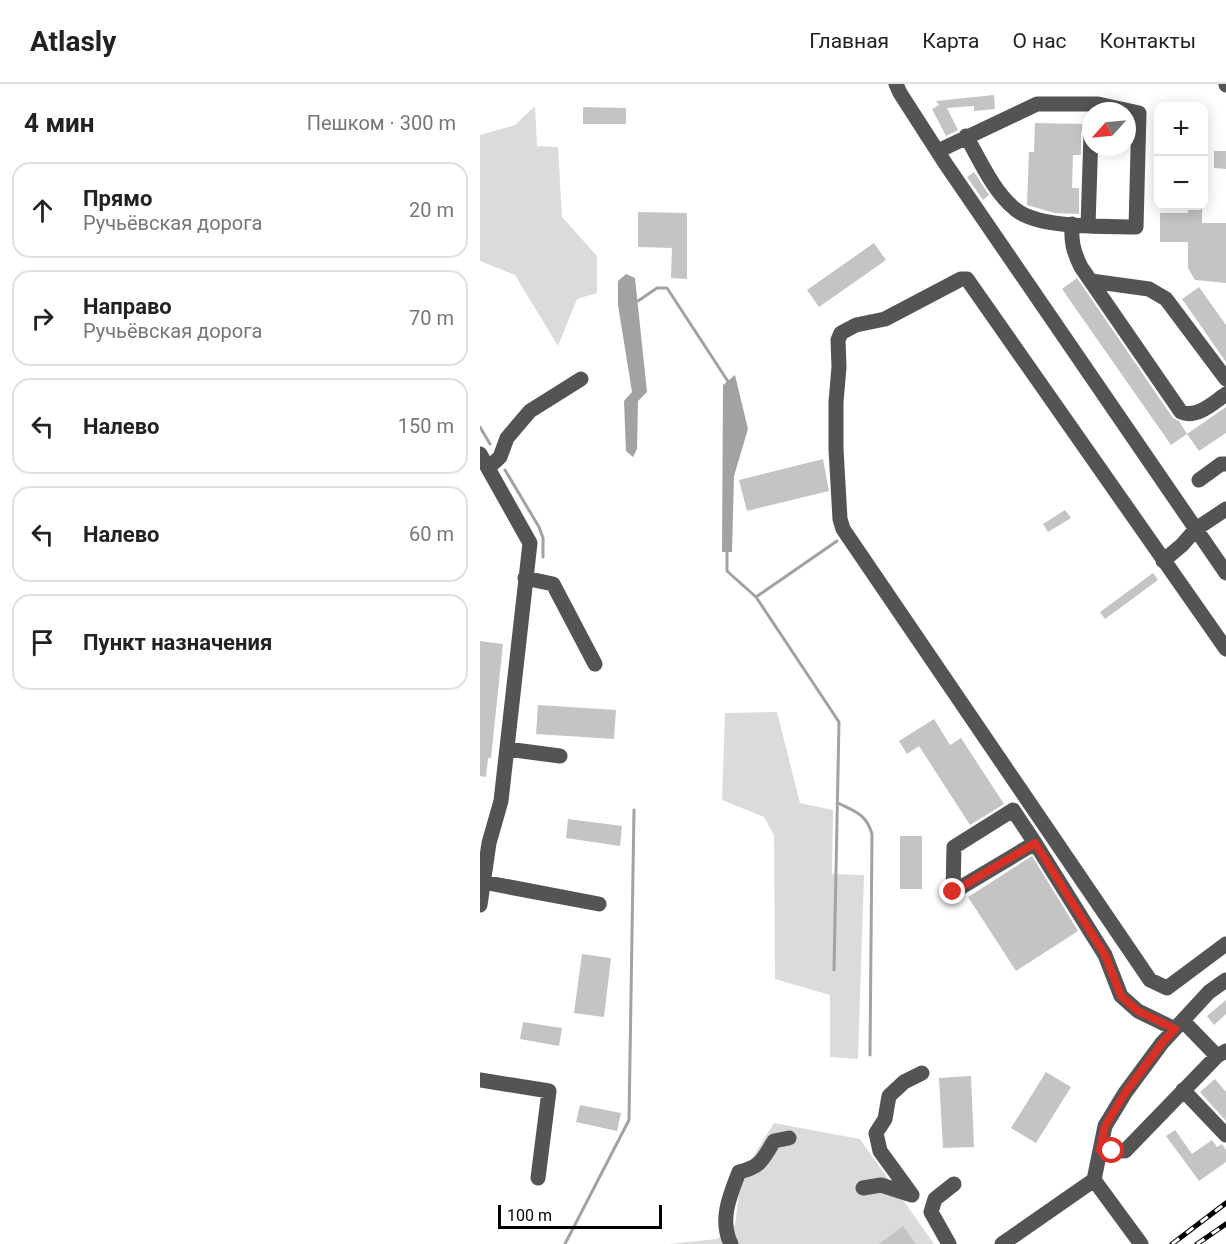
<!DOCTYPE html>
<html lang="ru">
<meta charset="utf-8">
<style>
body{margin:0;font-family:Roboto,sans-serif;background:#f2f2f2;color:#222}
.controls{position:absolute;right:18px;top:18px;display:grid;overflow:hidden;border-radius:12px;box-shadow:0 3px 15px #0003}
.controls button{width:54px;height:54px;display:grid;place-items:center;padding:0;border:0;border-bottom:2px solid #e0e0e0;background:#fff;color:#222;font:30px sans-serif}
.compass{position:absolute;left:602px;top:18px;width:54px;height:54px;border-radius:50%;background:#fff;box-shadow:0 3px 15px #0003;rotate:243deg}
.scale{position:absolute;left:18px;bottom:15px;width:164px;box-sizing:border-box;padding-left:6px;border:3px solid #000;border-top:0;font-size:16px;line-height:21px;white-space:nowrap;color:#000;-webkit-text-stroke:4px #fff;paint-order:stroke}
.stop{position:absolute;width:18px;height:18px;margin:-14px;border:4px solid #d93025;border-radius:50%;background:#fff}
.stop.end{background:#d93025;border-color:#fff;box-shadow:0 2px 6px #0008}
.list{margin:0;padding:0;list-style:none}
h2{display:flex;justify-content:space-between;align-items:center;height:78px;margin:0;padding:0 24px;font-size:26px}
h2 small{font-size:20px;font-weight:400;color:#767676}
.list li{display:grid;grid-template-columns:39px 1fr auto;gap:18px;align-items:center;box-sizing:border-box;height:96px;margin:0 12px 12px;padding:0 12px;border:2px solid #e0e0e0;border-radius:18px}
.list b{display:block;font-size:22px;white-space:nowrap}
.list p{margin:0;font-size:20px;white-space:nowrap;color:#767676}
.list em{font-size:20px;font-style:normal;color:#767676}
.icon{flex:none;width:33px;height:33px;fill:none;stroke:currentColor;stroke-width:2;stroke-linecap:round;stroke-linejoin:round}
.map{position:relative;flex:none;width:746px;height:1160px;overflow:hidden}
header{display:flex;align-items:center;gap:36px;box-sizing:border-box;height:84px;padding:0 30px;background:#fff;border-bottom:2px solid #e0e0e0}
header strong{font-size:28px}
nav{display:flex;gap:33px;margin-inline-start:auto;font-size:21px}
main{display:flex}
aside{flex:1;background:#fff}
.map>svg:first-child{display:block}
.green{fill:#dbdbdb}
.water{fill:#a2a2a2}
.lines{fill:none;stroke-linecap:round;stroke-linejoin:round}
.stream{stroke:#a2a2a2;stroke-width:3}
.building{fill:#c4c4c4}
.minor{stroke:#545454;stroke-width:15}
.rail-casing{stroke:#000;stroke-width:5}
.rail{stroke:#fff;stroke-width:3;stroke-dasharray:9;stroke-linecap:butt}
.route{stroke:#d93025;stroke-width:8}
</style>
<header>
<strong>Atlasly</strong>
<nav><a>Главная</a><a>Карта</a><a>О нас</a><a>Контакты</a></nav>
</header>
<main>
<aside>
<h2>4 мин<small>Пешком · 300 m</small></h2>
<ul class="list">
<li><svg class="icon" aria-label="ahead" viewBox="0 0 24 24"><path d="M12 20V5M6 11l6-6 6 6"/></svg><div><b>Прямо</b><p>Ручьёвская дорога</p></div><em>20 m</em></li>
<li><svg class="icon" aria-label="right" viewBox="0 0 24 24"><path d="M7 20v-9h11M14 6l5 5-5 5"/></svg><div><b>Направо</b><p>Ручьёвская дорога</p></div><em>70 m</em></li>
<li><svg class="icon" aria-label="left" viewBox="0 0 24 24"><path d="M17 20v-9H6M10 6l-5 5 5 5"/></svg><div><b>Налево</b></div><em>150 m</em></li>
<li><svg class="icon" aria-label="left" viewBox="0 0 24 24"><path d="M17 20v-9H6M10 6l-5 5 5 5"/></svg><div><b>Налево</b></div><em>60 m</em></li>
<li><svg class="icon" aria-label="arrive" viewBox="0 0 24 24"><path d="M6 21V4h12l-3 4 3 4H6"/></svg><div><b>Пункт назначения</b></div></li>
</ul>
</aside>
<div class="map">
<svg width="746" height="1160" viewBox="0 0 746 1160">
<rect width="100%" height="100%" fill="#fff"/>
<path class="green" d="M55 22 57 62 78 63 82 133 117 172V209L97 215 78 262 35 191 0 177V51L35 41Z
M297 628 320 719 353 726 352 790 384 791 378 975 350 973V911L295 895 294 751 284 733 242 716 245 629Z
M294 1039 380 1055 454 1160H189L237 1155 255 1141 261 1092Z"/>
<path class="water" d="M146 190 155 194 167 308 158 317 157 365 153 373 146 367 144 317 152 308 138 221V197Z
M255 291 268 345 254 392 252 468H242L243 301Z"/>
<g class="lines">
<path class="stream" d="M158 217 177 204H187L249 299
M0 343 10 360
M25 386 59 443 63 454V473
M247 464V487L276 513
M358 719C376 728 386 730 392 750L390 971
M354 886 359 638 276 513 357 457
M85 1160 149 1036 154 726"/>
</g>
<path class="building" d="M514 11 515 25 494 27V22L467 24 478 46 466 52 452 25 459 21 456 17Z
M103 23 146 24V40H103Z
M555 39 605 40 601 49V71H593L592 104H599V130L575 129 547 121 549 68H554Z
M734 67H746V85L734 84Z
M494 88 509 111 503 116 487 93Z
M708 122H722V139H746V199L715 196 708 184V158H680V129H708Z
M158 128 207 129V195L191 194 192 164 158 163Z
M394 159 406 176 339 223 327 206Z
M597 194 693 334 699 337 707 350 691 361 582 205Z
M719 203 746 241V278L702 215Z
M746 323V349L719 367 707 350Z
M343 375 349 407 267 427 259 396Z
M585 426 591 434 568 448 563 440Z
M673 489 678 496 625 535 620 528Z
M0 557 23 560 11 674H8L6 693 0 692Z
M58 621 136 626 134 655 56 650Z
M454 635 470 661 481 654 524 720 490 741 439 662 427 670 419 657Z
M88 735 142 742 140 762 86 754Z
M420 752H442V805H420Z
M552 772 598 847 536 887 488 813Z
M102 870 131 874 124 933 94 929Z
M746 916V930L734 941 727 932Z
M43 938 82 944 79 962 40 955Z
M566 988 591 1003 556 1059 531 1044Z
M491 992 494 1063 463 1064 459 994Z
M735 995 746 1008V1037L720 1008Z
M100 1021 141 1029 137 1047 96 1038Z
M695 1046 712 1070 732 1056 737 1063 742 1060 746 1066V1078L719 1097 686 1052Z
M423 1142 436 1160H399Z"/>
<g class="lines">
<path class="minor" d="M416 0 420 9 465 79 746 489
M746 0V1
M458 67 557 20H618L659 29 656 143C625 142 558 145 535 125 513 107 500 76 486 52
M592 140C591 157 593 167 601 183L701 328C717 335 734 318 746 310
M608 142 611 50
M611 197 669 205 686 215 746 295
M0 370 50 459 21 717 9 759 0 821
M8 384 20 373 27 354 50 327 101 295
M719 396 741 380H746
M683 477 702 461 716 445 746 425
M45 494 73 500 115 580
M746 565 487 195H481L405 235 376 241 361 249 358 256 359 283 356 318V365L360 435 363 445 670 896 687 904 746 860
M27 665 80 672
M533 726 555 759 473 808 474 763Z
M555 759 625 871 641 912 658 927 695 945
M3 798 119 820
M703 937 737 972
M0 996 69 1007 58 1094
M703 1006 746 1051
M620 1066 645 1067 737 972 746 967
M383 1104 401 1101 432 1111
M432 1111 400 1067 396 1049 405 1035 409 1012 424 998 442 989
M251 1160C239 1136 250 1111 259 1088 282 1082 282 1076 294 1057L309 1054
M469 1160 451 1128 455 1115 474 1100
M522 1160 614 1096
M661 1160 614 1096 625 1042 645 1009 682 959 729 908 746 896"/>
<g class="rail-casing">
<path id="rail" d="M692 1160 746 1119
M717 1160 746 1140"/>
</g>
<use href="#rail" class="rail"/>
</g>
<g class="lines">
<path class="route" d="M473 808 555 759 625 871 641 912 658 927 695 945 682 959 645 1009 625 1042 620 1066 632 1067"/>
</g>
</svg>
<div class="controls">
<button>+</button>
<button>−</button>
</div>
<svg class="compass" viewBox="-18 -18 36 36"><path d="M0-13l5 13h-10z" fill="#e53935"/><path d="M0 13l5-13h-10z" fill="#767676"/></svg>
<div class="scale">100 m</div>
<div class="stop" style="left:632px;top:1067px"></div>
<div class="stop end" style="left:473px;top:808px"></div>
</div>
</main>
